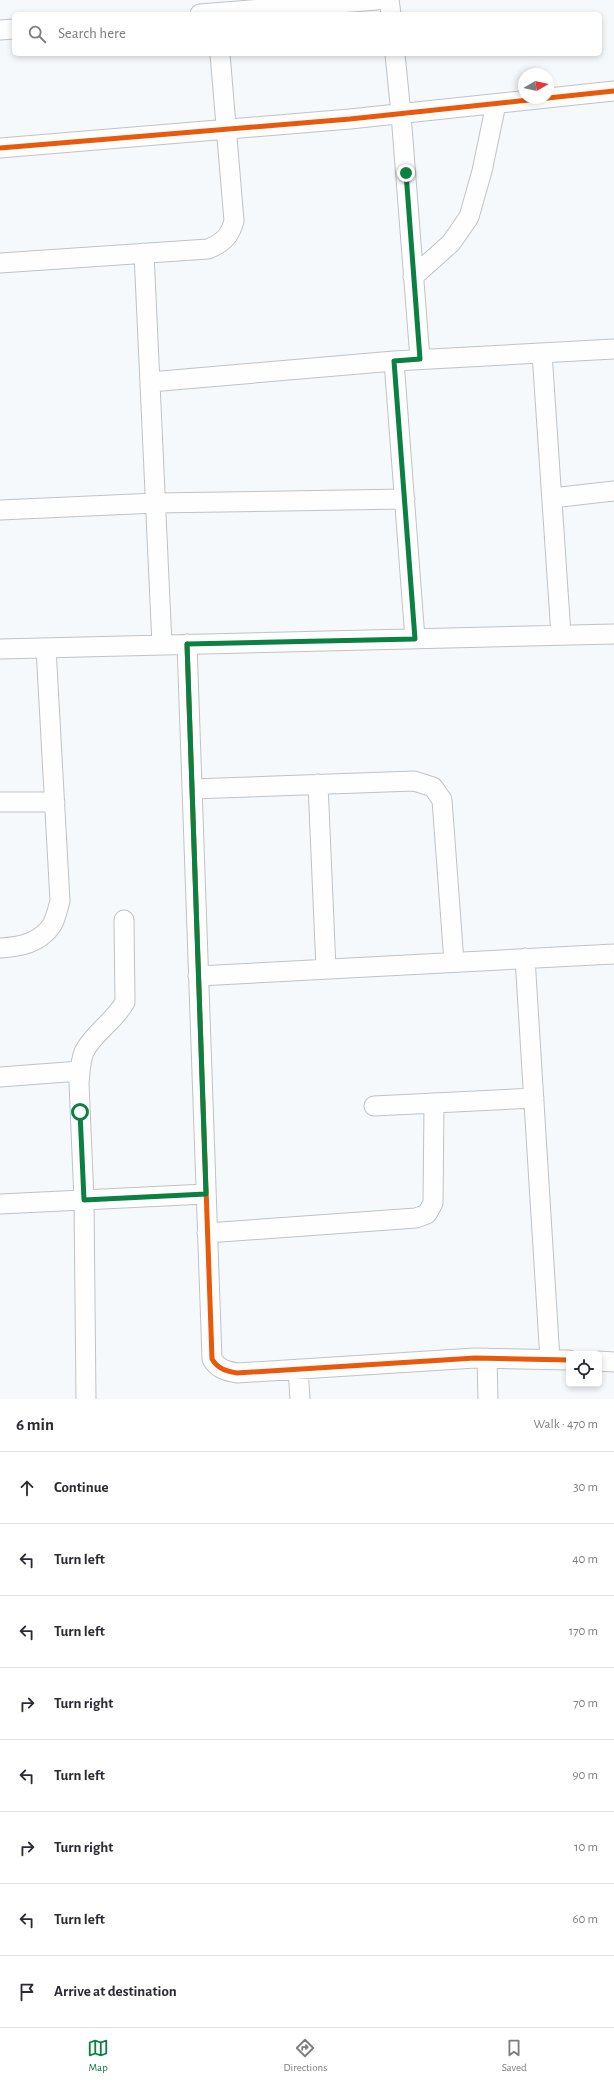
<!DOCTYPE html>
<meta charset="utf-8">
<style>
body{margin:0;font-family:"Alegreya Sans",sans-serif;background:#f2f2f3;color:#2b2b33}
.controls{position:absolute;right:12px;bottom:12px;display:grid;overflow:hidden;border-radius:6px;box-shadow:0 2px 6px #0003}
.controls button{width:36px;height:36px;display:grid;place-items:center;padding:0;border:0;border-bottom:1px solid #e1e1e2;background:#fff;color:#2b2b33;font:20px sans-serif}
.compass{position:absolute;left:518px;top:68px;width:36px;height:36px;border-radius:50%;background:#fff;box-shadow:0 2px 6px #0003;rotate:81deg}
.stop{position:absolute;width:12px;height:12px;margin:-9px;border:3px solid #0b8043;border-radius:50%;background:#fff}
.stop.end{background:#0b8043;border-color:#fff;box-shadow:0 1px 4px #0008}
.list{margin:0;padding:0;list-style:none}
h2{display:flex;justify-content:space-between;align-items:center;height:52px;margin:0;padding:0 16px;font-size:17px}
h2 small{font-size:13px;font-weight:400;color:#7c7c81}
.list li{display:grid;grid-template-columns:26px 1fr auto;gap:12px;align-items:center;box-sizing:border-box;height:72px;padding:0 16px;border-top:1px solid #e1e1e2}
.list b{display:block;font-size:15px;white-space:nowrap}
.list em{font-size:13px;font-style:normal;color:#7c7c81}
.icon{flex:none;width:22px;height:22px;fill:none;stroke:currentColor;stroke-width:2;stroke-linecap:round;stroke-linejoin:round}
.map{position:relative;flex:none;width:614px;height:1399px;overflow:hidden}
.search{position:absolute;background:#fff;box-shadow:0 2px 6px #0003;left:12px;right:12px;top:12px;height:44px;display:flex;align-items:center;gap:10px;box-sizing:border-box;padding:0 14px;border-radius:6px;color:#7c7c81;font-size:15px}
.sheet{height:628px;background:#fff}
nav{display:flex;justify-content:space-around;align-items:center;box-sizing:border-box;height:56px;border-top:1px solid #e1e1e2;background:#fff;font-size:11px;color:#7c7c81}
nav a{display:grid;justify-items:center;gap:2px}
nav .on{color:#0b8043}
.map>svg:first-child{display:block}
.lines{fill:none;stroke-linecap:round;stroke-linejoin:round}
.street-casing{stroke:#bec3c6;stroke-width:21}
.street{stroke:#fefefe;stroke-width:19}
.cycleway-casing{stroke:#fff;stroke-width:8}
.cycleway{stroke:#e8590c;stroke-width:5}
.route{stroke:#0b8043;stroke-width:5}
</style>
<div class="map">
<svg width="614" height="1399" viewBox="0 0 614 1399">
<rect width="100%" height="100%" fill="#f6f9fb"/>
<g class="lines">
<g class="street-casing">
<path id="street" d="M389 0 391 14
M200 14 377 0
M0 30 14 29
M395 54 401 114 420 359
M0 148 350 119 614 91
M144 253 162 645
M0 263 208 249C223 243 230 236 234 221L220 54
M413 277 451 243 469 217 482 171 496 104
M542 353 561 635
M394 361 415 639
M150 382 394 361 614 349
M552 498 614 491
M0 510 156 503 405 499
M187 644 212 1359C218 1369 226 1371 237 1373L475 1358 569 1360
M0 649 614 634
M318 784 326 969
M192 789 414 781 433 787 442 800 454 962
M0 802H55
M0 948C20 947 40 943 52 925 56 918 58 908 60 901L46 648
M525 958 550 1360
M198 976 614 954
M0 1077 80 1071
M374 1106 534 1098
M0 1204 206 1194
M207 1233 416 1218 427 1214 433 1203 434 1103
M487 1358 488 1399
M599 1361 614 1362
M298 1369 300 1399
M86 1399 84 1200 79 1083C80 1073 80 1062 84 1052 94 1032 115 1021 125 1002L124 920"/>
</g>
<use href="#street" class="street"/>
<g class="cycleway-casing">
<path id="cycleway" d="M0 148 350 119 614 91
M187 644 212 1359C218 1369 226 1371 237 1373L475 1358 569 1360"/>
</g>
<use href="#cycleway" class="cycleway"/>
</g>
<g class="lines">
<path class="route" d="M80 1112 84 1200 206 1194 187 644 415 639 394 361 420 359 406 173"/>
</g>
</svg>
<div class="controls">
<button><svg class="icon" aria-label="locate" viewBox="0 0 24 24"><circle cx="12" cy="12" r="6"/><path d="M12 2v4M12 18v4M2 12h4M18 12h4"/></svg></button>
</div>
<svg class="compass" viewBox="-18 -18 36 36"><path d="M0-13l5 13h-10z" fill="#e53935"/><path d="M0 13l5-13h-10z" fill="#7c7c81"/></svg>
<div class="stop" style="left:80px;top:1112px"></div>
<div class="stop end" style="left:406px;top:173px"></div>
<div class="search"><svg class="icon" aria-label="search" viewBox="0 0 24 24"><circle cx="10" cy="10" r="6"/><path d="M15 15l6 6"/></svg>Search here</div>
</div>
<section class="sheet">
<h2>6 min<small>Walk · 470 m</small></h2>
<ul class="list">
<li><svg class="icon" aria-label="ahead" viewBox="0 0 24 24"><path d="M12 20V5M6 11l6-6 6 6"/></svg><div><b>Continue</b></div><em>30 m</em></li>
<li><svg class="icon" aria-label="left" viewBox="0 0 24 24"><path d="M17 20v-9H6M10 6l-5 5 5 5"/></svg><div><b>Turn left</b></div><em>40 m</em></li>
<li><svg class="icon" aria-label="left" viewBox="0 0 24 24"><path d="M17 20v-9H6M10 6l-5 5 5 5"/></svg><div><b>Turn left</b></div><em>170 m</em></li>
<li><svg class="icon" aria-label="right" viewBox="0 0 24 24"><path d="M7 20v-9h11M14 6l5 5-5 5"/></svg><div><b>Turn right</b></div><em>70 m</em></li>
<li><svg class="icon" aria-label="left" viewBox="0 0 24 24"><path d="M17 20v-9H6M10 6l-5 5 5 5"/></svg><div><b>Turn left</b></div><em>90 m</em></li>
<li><svg class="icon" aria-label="right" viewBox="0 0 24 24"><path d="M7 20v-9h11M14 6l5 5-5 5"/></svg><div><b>Turn right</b></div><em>10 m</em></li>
<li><svg class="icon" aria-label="left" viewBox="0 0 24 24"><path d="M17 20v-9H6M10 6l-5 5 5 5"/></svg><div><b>Turn left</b></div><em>60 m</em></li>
<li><svg class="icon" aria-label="arrive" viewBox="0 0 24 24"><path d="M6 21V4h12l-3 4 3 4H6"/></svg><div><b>Arrive at destination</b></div></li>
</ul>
</section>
<nav>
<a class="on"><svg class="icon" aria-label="map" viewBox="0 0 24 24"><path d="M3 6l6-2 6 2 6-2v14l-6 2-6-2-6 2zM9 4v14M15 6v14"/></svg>Map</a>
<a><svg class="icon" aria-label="directions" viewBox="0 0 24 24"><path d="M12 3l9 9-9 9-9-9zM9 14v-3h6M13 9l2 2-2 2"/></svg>Directions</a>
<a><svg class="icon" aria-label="saved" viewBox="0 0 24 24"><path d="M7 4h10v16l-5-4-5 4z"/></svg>Saved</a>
</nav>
